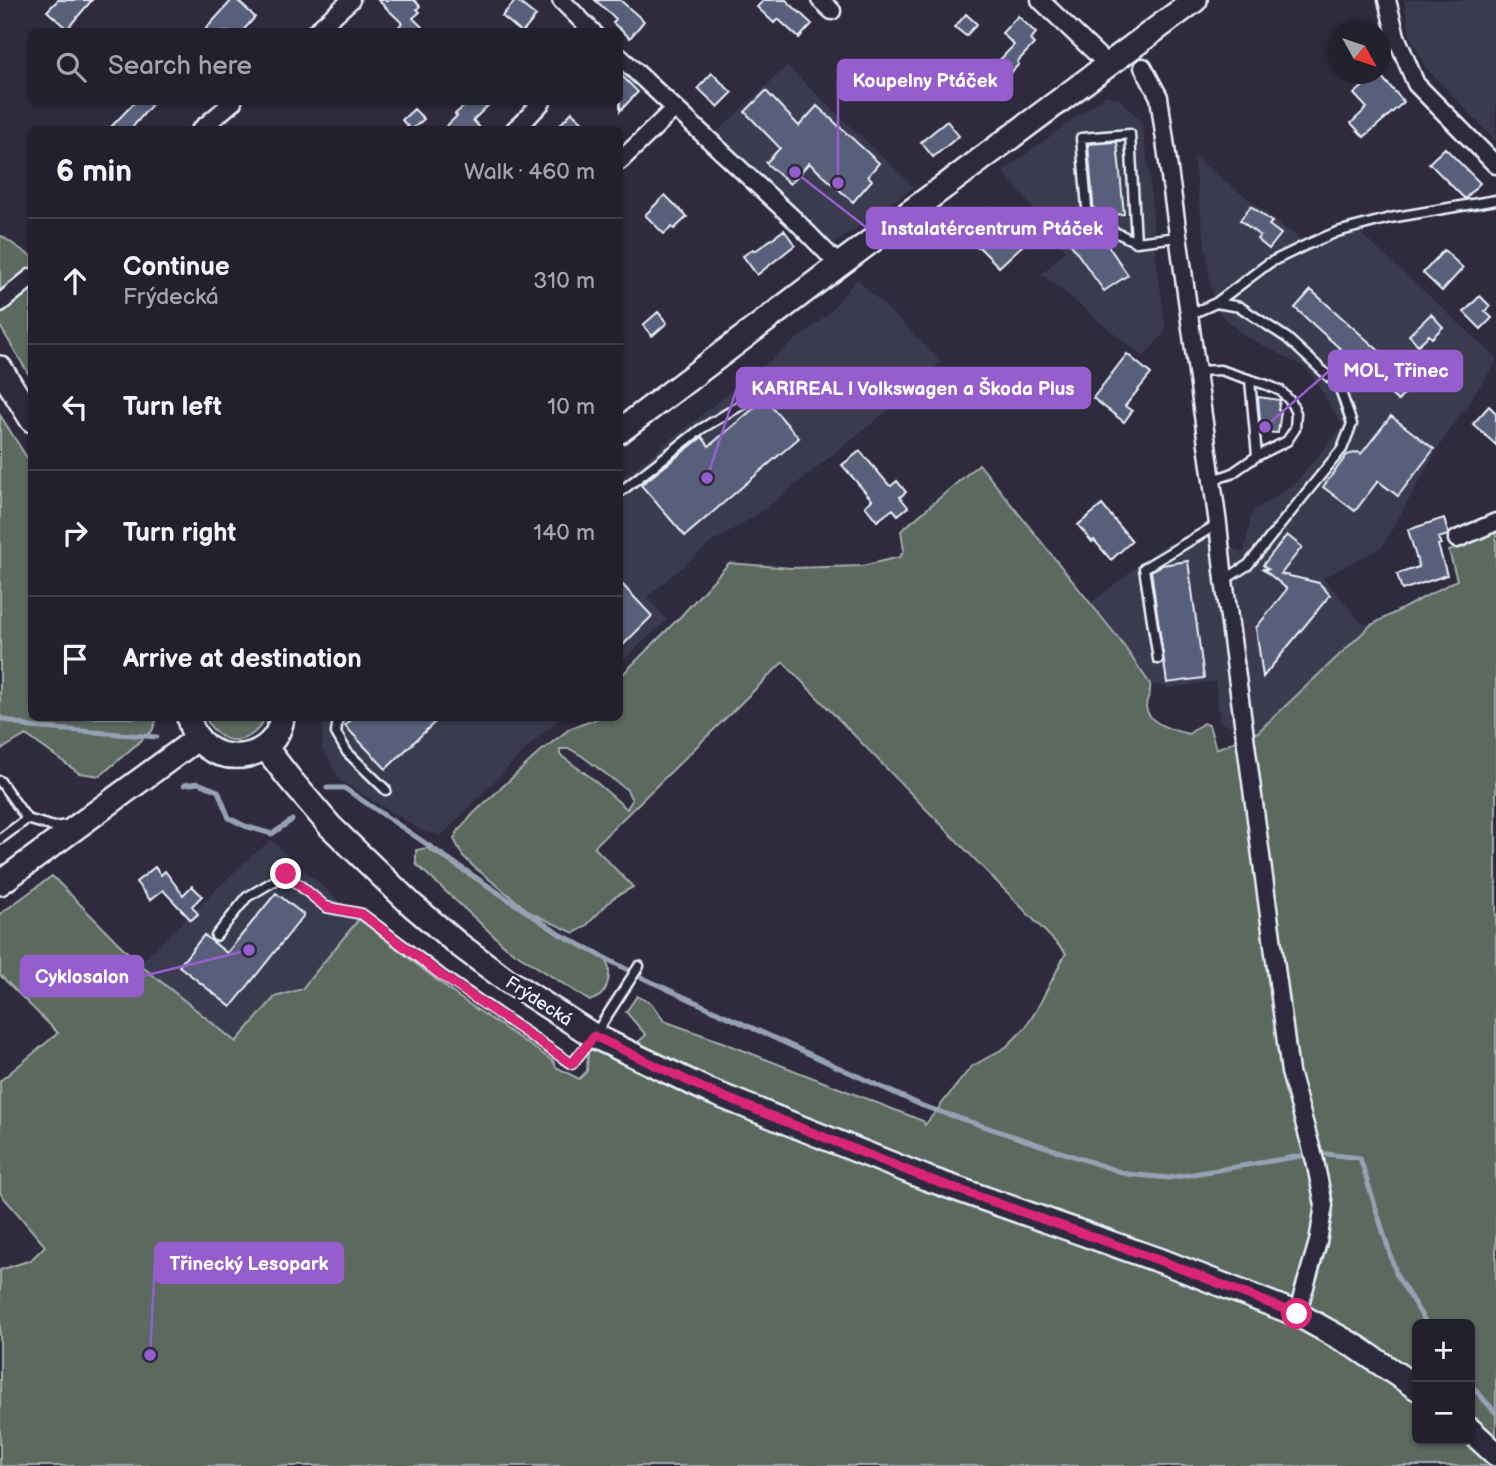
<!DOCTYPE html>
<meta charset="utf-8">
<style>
body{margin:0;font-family:"Balsamiq Sans",sans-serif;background:#2b2836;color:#f1f3f6}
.controls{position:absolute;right:21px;bottom:21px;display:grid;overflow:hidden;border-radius:10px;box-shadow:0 2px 5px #0004}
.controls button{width:63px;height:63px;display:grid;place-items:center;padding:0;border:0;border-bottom:2px solid #403e4a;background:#23202e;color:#f1f3f6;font:35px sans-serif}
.compass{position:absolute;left:1328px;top:21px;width:63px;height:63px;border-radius:50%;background:#23202e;box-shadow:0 2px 5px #0004;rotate:130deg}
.stop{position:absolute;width:21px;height:21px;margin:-16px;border:5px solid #db2777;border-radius:50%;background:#fff}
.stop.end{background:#db2777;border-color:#fff;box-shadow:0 2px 7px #0008}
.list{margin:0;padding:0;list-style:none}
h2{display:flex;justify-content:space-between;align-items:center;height:91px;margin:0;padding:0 28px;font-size:30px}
h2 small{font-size:23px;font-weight:400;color:#a3a3aa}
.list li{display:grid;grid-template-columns:46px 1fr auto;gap:21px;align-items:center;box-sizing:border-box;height:126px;padding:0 28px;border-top:2px solid #403e4a}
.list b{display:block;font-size:26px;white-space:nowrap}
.list p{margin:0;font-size:23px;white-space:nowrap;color:#a3a3aa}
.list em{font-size:23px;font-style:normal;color:#a3a3aa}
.icon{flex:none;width:38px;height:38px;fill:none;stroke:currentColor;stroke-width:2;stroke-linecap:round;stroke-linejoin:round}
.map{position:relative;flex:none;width:1496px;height:1466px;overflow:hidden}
.search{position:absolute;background:#23202e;box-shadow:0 2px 5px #0004;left:28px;top:28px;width:595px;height:77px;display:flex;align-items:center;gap:18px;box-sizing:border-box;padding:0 24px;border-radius:10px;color:#a3a3aa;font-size:26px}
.panel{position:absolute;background:#23202e;box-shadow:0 2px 5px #0004;left:28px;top:126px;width:595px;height:595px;border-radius:10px}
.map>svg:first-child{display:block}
.built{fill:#3b3a4f}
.green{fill:#5b695f;stroke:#a2adac;stroke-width:2;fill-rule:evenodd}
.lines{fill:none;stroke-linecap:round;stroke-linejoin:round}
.stream{stroke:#96a2b4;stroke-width:5}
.building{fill:#585e7a;stroke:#e8f1f8;stroke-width:2}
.lane-casing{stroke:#e8f1f8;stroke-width:13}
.street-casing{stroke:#e8f1f8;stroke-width:21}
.secondary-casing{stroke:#e8f1f8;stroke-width:28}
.lane{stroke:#2f2a3d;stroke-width:8}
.street{stroke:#2f2a3d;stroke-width:16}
.secondary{stroke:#2f2a3d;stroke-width:23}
.route{stroke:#db2777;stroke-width:9}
.labels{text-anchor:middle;stroke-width:5;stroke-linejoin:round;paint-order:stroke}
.street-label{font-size:18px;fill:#e8f1f8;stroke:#2f2a3d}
.leader{fill:none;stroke:#965dcd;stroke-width:2.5}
.callout-dot{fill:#965dcd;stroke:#2f2a3d;stroke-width:2.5}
.callout{fill:#965dcd;stroke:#965dcd;stroke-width:2.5}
.callout-label{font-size:19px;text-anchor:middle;font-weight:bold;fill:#fff}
</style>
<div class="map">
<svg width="1496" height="1466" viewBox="0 0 1496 1466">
<rect width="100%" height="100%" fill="#2f2a3d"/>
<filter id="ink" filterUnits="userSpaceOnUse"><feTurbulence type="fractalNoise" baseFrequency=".0143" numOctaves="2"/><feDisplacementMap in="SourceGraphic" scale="14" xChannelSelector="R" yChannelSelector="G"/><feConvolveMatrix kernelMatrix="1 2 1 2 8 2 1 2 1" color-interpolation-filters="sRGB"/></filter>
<g filter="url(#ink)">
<path class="built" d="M1404 0H1496V141L1425 67 1411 37Z
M787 66 914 187 834 244 713 136Z
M1106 95 1119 98 1142 122 1150 180 1155 248 1166 331 1143 357 1042 274 1066 250 1003 171Z
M1193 156 1301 240 1312 234 1349 223 1496 357V362L1440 445 1382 547 1323 578 1362 623 1371 625 1258 732 1220 723 1215 681 1170 688 1150 684 1119 639 1091 603 1159 549 1194 531 1244 553 1252 512 1295 483 1343 426 1307 368 1243 335 1214 308Z
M857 279 941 361 912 391 764 510 711 543 647 597 667 620 620 663V480L826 316Z
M323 718H560L526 749 441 836 422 831 341 781 322 748Z
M271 840 359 919 302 989 275 997 236 1042 139 964 249 858Z"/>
<path class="green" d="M0 235 32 257 31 269 0 294Z
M31 285V378L0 326V313L4 308Z
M0 415 31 464 32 718H157L152 731 100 776 79 773 26 735 2 749 0 747Z
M979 464 1119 639 1150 684C1152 693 1146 698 1146 707 1148 724 1175 731 1189 734L1203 723 1209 725 1216 749 1258 732 1371 625 1457 580 1449 551 1496 530V1436L1470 1415V1324H1417V1374L1365 1338 1302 1303 1168 1250 930 1166 714 1080 637 1043 646 1035 626 1012 637 996 651 1003 664 1021 722 1042 923 1121 925 1125 971 1067 1006 1047 1026 1027 1037 1009 1066 953 783 662 594 847 633 887 613 898 585 927 574 933 531 913 473 866 463 856 454 839 458 831 474 813 541 751 571 728 592 721 597 718H620V677L681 616 729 563 791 568 862 566 900 557 904 550 901 531ZM560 749H570L582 756 627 790 632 800 627 809 589 776 560 755Z
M206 718H265C251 747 219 748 206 718Z
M427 848 550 928 607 961C611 971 609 987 601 995 598 998 594 999 590 1001L506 947 416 864V850Z
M52 876 139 964 236 1042 275 997 302 989 359 919 457 996 553 1061 556 1067 579 1079 587 1071 588 1047 704 1102 921 1189 1159 1273 1292 1325 1352 1359 1417 1403V1440H1462L1481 1456 1491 1466H0V1270L31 1260 45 1246 0 1193V1081L58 1033 0 975V914Z"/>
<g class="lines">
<path class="stream" d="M0 718 30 727 157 737
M184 785 198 783 218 791 229 818 245 826 272 834 292 820
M327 788H344L558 933 643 978 923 1106 1127 1174 1169 1178 1319 1153 1360 1158 1397 1276 1427 1324
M1470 1384 1496 1413"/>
</g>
<path class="building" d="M58 0H92L67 29 47 11Z
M232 0H237L255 17 242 32H203Z
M378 0H414L420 6 417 9 420 12 413 18 427 32H394L402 23Z
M516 0 536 16 523 32 520 31 502 16Z
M595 0H620L644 21 630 38 613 23 616 19Z
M764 0H786L812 24 799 38 778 19 774 23 757 7Z
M966 14 977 24 966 36 955 27Z
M1018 16 1036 33 1030 40 1034 44 1017 62 1019 64 1008 76 996 64 1014 45 1002 33Z
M712 73 732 93 718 107 698 88Z
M620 74 638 92 620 111Z
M1377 74H1379L1404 102 1364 137 1351 123 1367 108 1354 94Z
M766 91 799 126 817 106 879 163 868 176 872 180 853 202 809 163 790 184 766 163 780 148 745 112Z
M135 102H154L130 130H108Z
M469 102H492L473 120 482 130H442L457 116 455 114Z
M414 109 424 119 411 130 402 120Z
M572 112 591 130H555Z
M947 121 959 136 933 157 921 142Z
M1117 142 1124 214 1097 216 1094 215 1088 144Z
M1445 148 1480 183 1465 199 1429 163Z
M665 195 687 217 674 229 672 227 664 234 645 215Z
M1251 206 1272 222 1269 225 1281 234 1269 249 1257 239 1260 236 1240 220Z
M987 209 1010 238 1013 235 1023 245 999 267 978 246 977 247 962 229Z
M1091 228 1098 231 1128 275 1104 291 1070 243Z
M784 230 795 245 757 275 743 256 753 249 755 251Z
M1444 250 1463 268 1442 291 1423 273Z
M1311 290 1414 382 1398 401 1295 308Z
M1480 296 1490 306 1485 311 1492 318 1481 329 1464 312Z
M658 312 667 323 652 336 643 325Z
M1431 314 1443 327 1432 338 1429 335 1418 345 1409 335Z
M1127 354 1151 374 1125 406 1132 411 1124 422 1093 398Z
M1258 397 1280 400 1278 410 1281 411 1278 433 1261 432Z
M765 399 799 438 685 536 641 485 702 437 709 446Z
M1489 406 1496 413V445L1473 424Z
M1391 416 1434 449 1398 496 1378 481 1355 511 1323 487 1347 455 1358 452 1361 454Z
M860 451 889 485 891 486 897 481 906 492 900 497 908 507 898 515 893 509 877 521 865 506 872 500 842 465Z
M1102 505 1132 541 1111 560 1094 540 1092 542 1078 525Z
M1444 518 1448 533V535L1438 538 1441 544 1438 545 1447 575 1402 590 1397 574 1419 567 1408 530Z
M1287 535 1302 547 1281 574 1319 583 1330 595 1263 677 1256 628 1287 589 1263 569H1268L1263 565Z
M1188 561 1204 678 1167 683 1151 571 1162 565Z
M620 582 652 616 620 648Z
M353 718H439L386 769 345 726Z
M155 867 161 875 165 871 183 895 192 886 202 896 192 906 198 914 191 920 163 890 150 900 136 882Z
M276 893 304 915 231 1007 179 966 204 935 227 953Z"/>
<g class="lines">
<g class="lane-casing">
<path id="lane" d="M1136 242 1088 219 1081 138 1130 134 1136 242 1178 237
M1216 303 1240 307 1287 338 1339 386 1352 424 1342 449 1311 487 1248 565 1224 580
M1189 315 1216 303 1269 263 1306 245 1337 232 1390 218 1496 200
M1197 371 1220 370 1267 385 1281 391 1291 402 1296 413 1295 429 1287 441 1257 456 1231 474 1212 480
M1250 380 1257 456
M620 492 701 429 760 394
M1158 659 1144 568 1218 524
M338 718 336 733 347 752 386 790
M0 781 27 819
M0 839 27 819 54 827 67 825
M216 936 247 897 286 874 326 907 362 914 441 974 572 1064 594 1036 639 966"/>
</g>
<g class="street-casing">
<path id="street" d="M561 0 593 32
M820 0 832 11
M1040 0 1108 65
M1387 0 1396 36 1416 84 1496 165
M315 32 351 0
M620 57 795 220 839 265
M1143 67 1159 97 1218 524 1224 580 1290 1072 1315 1161 1324 1205 1318 1242 1297 1314
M200 130 233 102
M514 130 527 118 542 102
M620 161 675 108
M0 303 32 277
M1457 539 1496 522"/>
</g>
<g class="secondary-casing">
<path id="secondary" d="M0 368 32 420
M620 431 839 265 1195 0
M189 718C198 769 274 769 282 718
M265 747 289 778 330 826 412 905 458 944 508 981 594 1036 709 1091 926 1178 1164 1262 1297 1314 1358 1348 1417 1388
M0 883 198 738
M1470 1430 1496 1454"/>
</g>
<use href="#lane" class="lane"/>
<use href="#street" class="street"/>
<use href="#secondary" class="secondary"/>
</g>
</g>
<g class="lines" filter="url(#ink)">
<path class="route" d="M286 874 326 907 362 914 441 975 572 1064 594 1036 709 1091 926 1178 1164 1262 1297 1314"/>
</g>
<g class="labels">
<g class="street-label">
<text transform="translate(539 1001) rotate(33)" y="6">Frýdecká</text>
</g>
</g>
<path class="leader" d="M838 183L838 80M795 172L867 228M1265 427L1329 371M707 478L737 388M249 950L143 976M150 1355L155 1263"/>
<g class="callout-dot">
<circle cx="838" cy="183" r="7"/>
<circle cx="795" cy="172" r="7"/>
<circle cx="1265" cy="427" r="7"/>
<circle cx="707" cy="478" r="7"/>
<circle cx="249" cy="950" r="7"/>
<circle cx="150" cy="1355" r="7"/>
</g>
<g class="callout">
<rect x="838" y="60" width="174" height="40" rx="7"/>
<rect x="867" y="208" width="250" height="40" rx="7"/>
<rect x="1329" y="351" width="133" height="40" rx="7"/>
<rect x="737" y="368" width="353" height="40" rx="7"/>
<rect x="21" y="956" width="122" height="40" rx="7"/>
<rect x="155" y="1243" width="188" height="40" rx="7"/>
</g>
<g class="callout-label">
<text x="925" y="87">Koupelny Ptáček</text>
<text x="992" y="235">Instalatércentrum Ptáček</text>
<text x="1396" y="377">MOL, Třinec</text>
<text x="913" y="395">KARIREAL | Volkswagen a Škoda Plus</text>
<text x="82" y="983">Cyklosalon</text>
<text x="249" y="1270">Třinecký Lesopark</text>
</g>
</svg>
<div class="controls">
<button>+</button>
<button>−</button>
</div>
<svg class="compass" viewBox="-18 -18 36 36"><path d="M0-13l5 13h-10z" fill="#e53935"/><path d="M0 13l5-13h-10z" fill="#a3a3aa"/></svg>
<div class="stop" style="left:1297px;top:1314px"></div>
<div class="stop end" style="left:286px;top:874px"></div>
<div class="search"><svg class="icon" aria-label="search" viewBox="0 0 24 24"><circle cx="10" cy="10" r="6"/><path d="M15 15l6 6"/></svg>Search here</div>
<section class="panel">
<h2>6 min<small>Walk · 460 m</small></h2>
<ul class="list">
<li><svg class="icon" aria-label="ahead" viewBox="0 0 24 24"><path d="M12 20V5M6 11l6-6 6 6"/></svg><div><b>Continue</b><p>Frýdecká</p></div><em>310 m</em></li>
<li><svg class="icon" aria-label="left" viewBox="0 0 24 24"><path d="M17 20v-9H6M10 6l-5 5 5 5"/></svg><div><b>Turn left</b></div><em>10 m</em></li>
<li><svg class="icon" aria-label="right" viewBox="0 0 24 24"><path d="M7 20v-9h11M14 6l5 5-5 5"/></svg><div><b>Turn right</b></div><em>140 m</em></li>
<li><svg class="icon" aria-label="arrive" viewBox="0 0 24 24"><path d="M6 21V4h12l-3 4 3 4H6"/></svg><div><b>Arrive at destination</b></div></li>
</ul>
</section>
</div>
